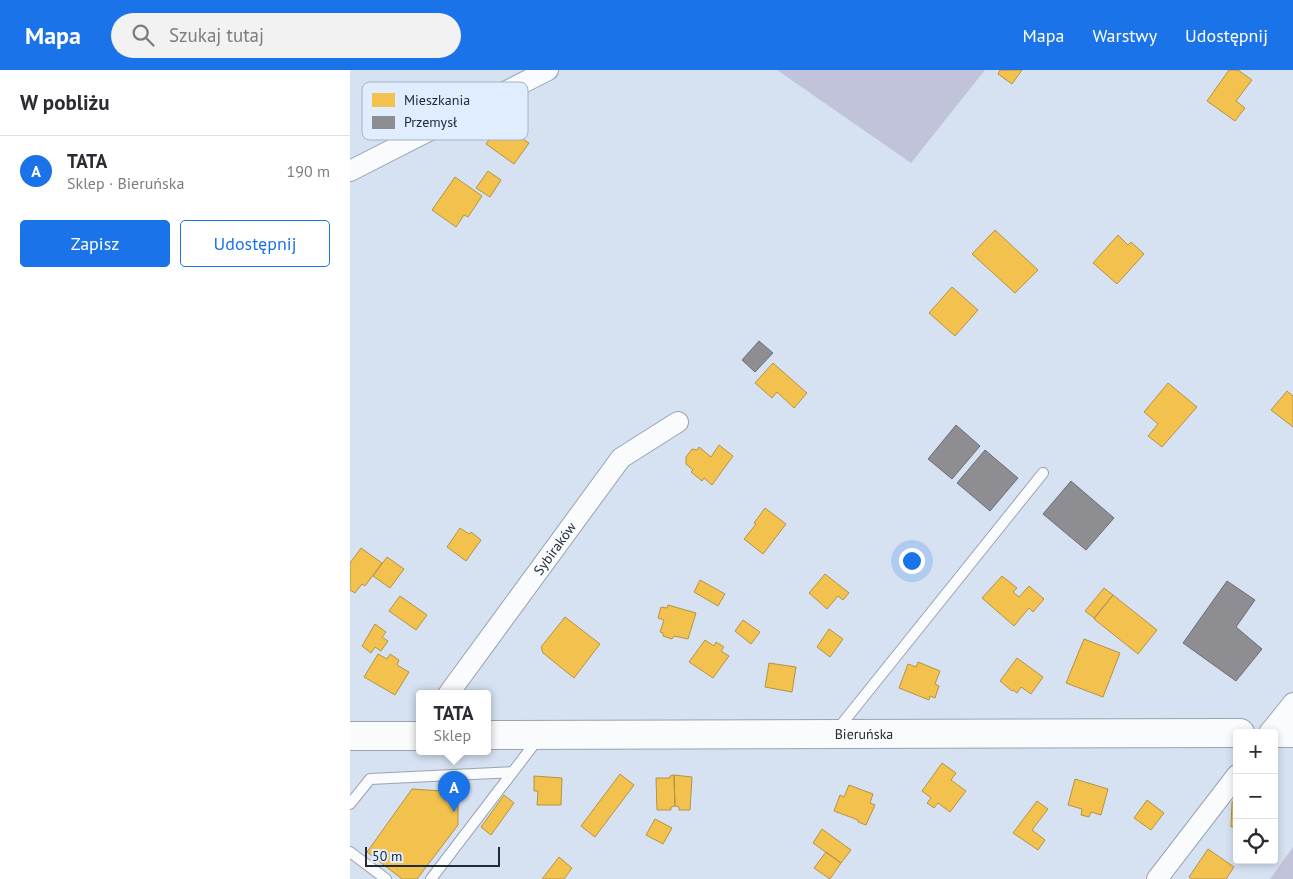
<!DOCTYPE html>
<html lang="pl">
<meta charset="utf-8">
<style>
body{margin:0;font-family:"PT Sans",sans-serif;background:#f2f2f3;color:#2b2b33}
.controls{position:absolute;right:15px;bottom:15px;display:grid;overflow:hidden;border-radius:5px;box-shadow:0 2px 8px #0003}
.controls button{width:45px;height:45px;display:grid;place-items:center;padding:0;border:0;border-bottom:1px solid #e1e1e2;background:#fff;color:#2b2b33;font:25px sans-serif}
.scale{position:absolute;left:15px;bottom:12px;width:135px;box-sizing:border-box;padding-left:5px;border:2px solid #222b35;border-top:0;font-size:14px;line-height:18px;white-space:nowrap;color:#222b35;-webkit-text-stroke:4px #e0edff;paint-order:stroke}
.you{position:absolute;left:561px;top:490px;width:18px;height:18px;margin:-12px;border:4px solid #fff;border-radius:50%;background:#1a73e8;box-shadow:0 0 0 8px #1a73e833}
.badge{display:grid;place-items:center;width:32px;height:32px;border-radius:50%;background:#1a73e8;color:#fff;font-size:16px;font-weight:700}
.pin{position:absolute;translate:-50% -41px;filter:drop-shadow(0 1px 2px #0008)}
.pin::after{content:'';position:absolute;top:26px;width:18px;height:15px;background:inherit;clip-path:polygon(0 0,100% 0,50% 100%)}
.popup{position:absolute;left:66px;top:620px;width:75px;height:65px;box-sizing:border-box;display:grid;place-content:center;border-radius:5px;background:#fff;filter:drop-shadow(0 1px 4px #0005);font-size:16px;white-space:nowrap;color:#7c7c81}
.popup b{font-size:19px;color:#2b2b33}
.popup::after{content:'';position:absolute;left:50%;top:100%;margin-left:-10px;border:10px solid transparent;border-top-color:#fff}
.list{margin:0;padding:0;list-style:none}
h2{display:flex;justify-content:space-between;align-items:center;height:65px;margin:0;padding:0 20px;font-size:21px}
h2 small{font-size:16px;font-weight:400;color:#7c7c81}
.list li{display:grid;grid-template-columns:32px 1fr auto;gap:15px;align-items:center;box-sizing:border-box;height:70px;padding:0 20px;border-top:1px solid #e1e1e2}
.list b{display:block;font-size:19px;white-space:nowrap}
.list p{margin:0;font-size:16px;white-space:nowrap;color:#7c7c81}
.list em{font-size:16px;font-style:normal;color:#7c7c81}
.actions{display:flex;gap:10px;padding:15px 20px}
.actions a{flex:1;padding:11px 0;border:1px solid #1a73e8;border-radius:5px;text-align:center;font-size:18px;color:#1a73e8}
.actions .main{background:#1a73e8;color:#fff}
.icon{flex:none;width:28px;height:28px;fill:none;stroke:currentColor;stroke-width:2;stroke-linecap:round;stroke-linejoin:round}
.map{position:relative;flex:none;width:943px;height:809px;overflow:hidden}
header{display:flex;align-items:center;gap:30px;box-sizing:border-box;height:70px;padding:0 25px;background:#1a73e8;color:#fff}
header strong{font-size:24px}
nav{display:flex;gap:28px;margin-inline-start:auto;font-size:18px}
.search{width:350px;height:45px;background:#f2f2f3;display:flex;align-items:center;gap:12px;box-sizing:border-box;padding:0 18px;border-radius:28px;color:#7c7c81;font-size:19px}
main{display:flex}
aside{flex:1;background:#fff}
.map>svg:first-child{display:block}
.green{fill:#c0c3da}
.homes{fill:#f2c14e;stroke:#b49446}
.industry{fill:#8d8d92;stroke:#6d7076}
.lines{fill:none;stroke-linecap:round;stroke-linejoin:round}
.lane-casing{stroke:#9aa3af;stroke-width:12}
.street-casing{stroke:#9aa3af;stroke-width:22}
.secondary-casing{stroke:#9aa3af;stroke-width:30}
.lane{stroke:#f9fbfd;stroke-width:10}
.street{stroke:#f9fbfd;stroke-width:20}
.secondary{stroke:#f9fbfd;stroke-width:28}
.labels{text-anchor:middle;stroke-width:5;stroke-linejoin:round;paint-order:stroke}
.street-label{font-size:14px;fill:#222b35;stroke:#e0edff}
.key{fill:#e0edff;stroke:#a7b3c2;stroke-width:1}
.key-label{font-size:14px;fill:#222b35}
</style>
<header>
<strong>Mapa</strong>
<div class="search"><svg class="icon" aria-label="search" viewBox="0 0 24 24"><circle cx="10" cy="10" r="6"/><path d="M15 15l6 6"/></svg>Szukaj tutaj</div>
<nav><a>Mapa</a><a>Warstwy</a><a>Udostępnij</a></nav>
</header>
<main>
<aside>
<h2>W pobliżu<small></small></h2>
<ul class="list">
<li><span class="badge">A</span><div><b>TATA</b><p>Sklep · Bieruńska</p></div><em>190 m</em></li>
</ul>
<div class="actions"><a class="main">Zapisz</a><a>Udostępnij</a></div>
</aside>
<div class="map">
<svg width="943" height="809" viewBox="0 0 943 809">
<rect width="100%" height="100%" fill="#d6e2f2"/>
<path class="green" d="M427 0H635L561 93Z
M943 777V809H920Z"/>
<path class="homes" d="M650 0H672L662 14 648 4Z
M879 0H888L902 10 886 31 895 38 885 51 857 31Z
M150 54 179 73 164 94 136 74Z
M138 101 151 110 140 127 126 118Z
M105 107 132 126 118 147 114 145 106 157 82 140Z
M645 160 688 200 665 223 622 184Z
M768 165 778 175 781 172 794 184 767 214 743 193Z
M602 217 628 240 605 266 579 243Z
M423 293 457 323 444 338 427 322 422 328 405 313Z
M818 313 847 337 812 377 798 366 808 354 794 342Z
M937 321 943 326V357L921 340Z
M369 375 383 386 362 415 354 408 352 411 341 402 343 400 336 394V387L342 379 347 380 349 377 361 387Z
M415 438 436 454 413 484 394 469 406 454 404 453Z
M110 458 119 464 121 462 131 470 116 491 97 477Z
M11 478 32 493 15 516 12 514 5 523 0 520V493Z
M37 487 54 499 40 518 23 506Z
M475 504 499 523 493 530 488 526 477 539 459 523Z
M652 506 667 518 663 522 669 527 679 516 694 529 683 542 679 538 664 556 632 528Z
M350 510 375 524 368 536 344 522Z
M754 518 763 525 744 548 735 541Z
M763 525 807 560 788 584 744 549Z
M50 526 77 545 66 560 39 541Z
M318 535 346 543 338 569 324 566 322 569 313 566V563L310 562 314 550 308 548 311 537 317 538Z
M215 547 250 574 224 608 193 583 191 577Z
M393 550 410 562 401 574 385 561Z
M25 554 36 562 32 567 38 571 31 581 25 577 21 583 12 576Z
M479 559 493 569 480 587 467 577Z
M734 569 770 583 753 627 716 613Z
M355 570 364 576 366 572 374 577 371 581 379 586 363 608 339 592Z
M28 584 37 589 40 584 49 590 47 595 59 602 45 625 14 607Z
M667 588 693 607 681 624 671 617 667 623 663 620 662 621 650 611Z
M568 592 590 601 585 614 589 616 585 628 580 626 579 630 549 618 558 594 566 597Z
M419 593 446 597 442 622 415 617Z
M592 693 606 703 601 710 616 721 600 742 588 733 584 738 577 733 581 728 572 721Z
M270 704 284 715 245 767 231 756Z
M324 705 342 707 340 740H329V737L325 736Z
M324 705 325 736 321 737V740H307L306 708H320V706Z
M184 706 212 708 211 735H187L188 721H184Z
M725 709 758 719 751 745 741 742 739 747 731 745 732 739 718 735Z
M499 715 523 724 520 733 525 735 516 755 508 752V750L484 741 490 725 494 727Z
M62 719 108 722V755L67 809H52L17 782Z
M154 725 164 733 141 765 131 757Z
M797 730 814 743 801 760 784 748Z
M687 731 698 739 682 760 695 770 688 780 663 763Z
M882 732H887V757H881Z
M305 749 322 758 313 774 296 765Z
M472 759 501 780 491 793 463 773Z
M858 779 884 797 876 809H842L839 807Z
M476 782 491 793 480 809 464 798Z
M209 787 222 798 214 809H192Z"/>
<path class="industry" d="M409 271 423 283 405 302 392 290Z
M606 355 630 376 602 409 578 389Z
M635 380 668 408 640 441 607 413Z
M721 411 764 448 736 480 693 444Z
M877 511 905 530 886 557 912 579 886 611 833 573Z"/>
<g class="lines">
<g class="lane-casing">
<path id="lane" d="M487 660 693 403
M0 734 20 709 163 702
M0 782 36 809
M81 809 188 669"/>
</g>
<g class="street-casing">
<g id="street">
<path d="M0 101 198 0"/>
<path id="s1" d="M99 623 271 388 328 352"/>
<path d="M919 663 943 633"/>
<path d="M807 809 887 705"/>
</g>
</g>
<g class="secondary-casing">
<g id="secondary">
<path d="M924 663H943"/>
<path id="s2" d="M138 665 890 663"/>
<path d="M0 666H70"/>
</g>
</g>
<use href="#lane" class="lane"/>
<use href="#street" class="street"/>
<use href="#secondary" class="secondary"/>
</g>
<g class="labels">
<g class="street-label">
<text dy="5" stroke="none"><textPath href="#s1" startOffset="179">Sybiraków</textPath></text>
<text dy="5" stroke="none"><textPath href="#s2" startOffset="376">Bieruńska</textPath></text>
</g>
</g>
<rect x="12" y="12" width="166" height="58" rx="8" class="key"/>
<rect x="22" y="23" width="23" height="14" fill="#f2c14e"/>
<rect x="22" y="46" width="23" height="13" fill="#8d8d92"/>
<g class="key-label">
<text x="54" y="35">Mieszkania</text>
<text x="54" y="57">Przemysł</text>
</g>
</svg>
<div class="controls">
<button>+</button>
<button>−</button>
<button><svg class="icon" aria-label="locate" viewBox="0 0 24 24"><circle cx="12" cy="12" r="6"/><path d="M12 2v4M12 18v4M2 12h4M18 12h4"/></svg></button>
</div>
<div class="scale">50 m</div>
<div class="you"></div>
<div class="pin badge" style="left:104px;top:742px">A</div>
<div class="popup"><b>TATA</b>Sklep</div>
</div>
</main>
